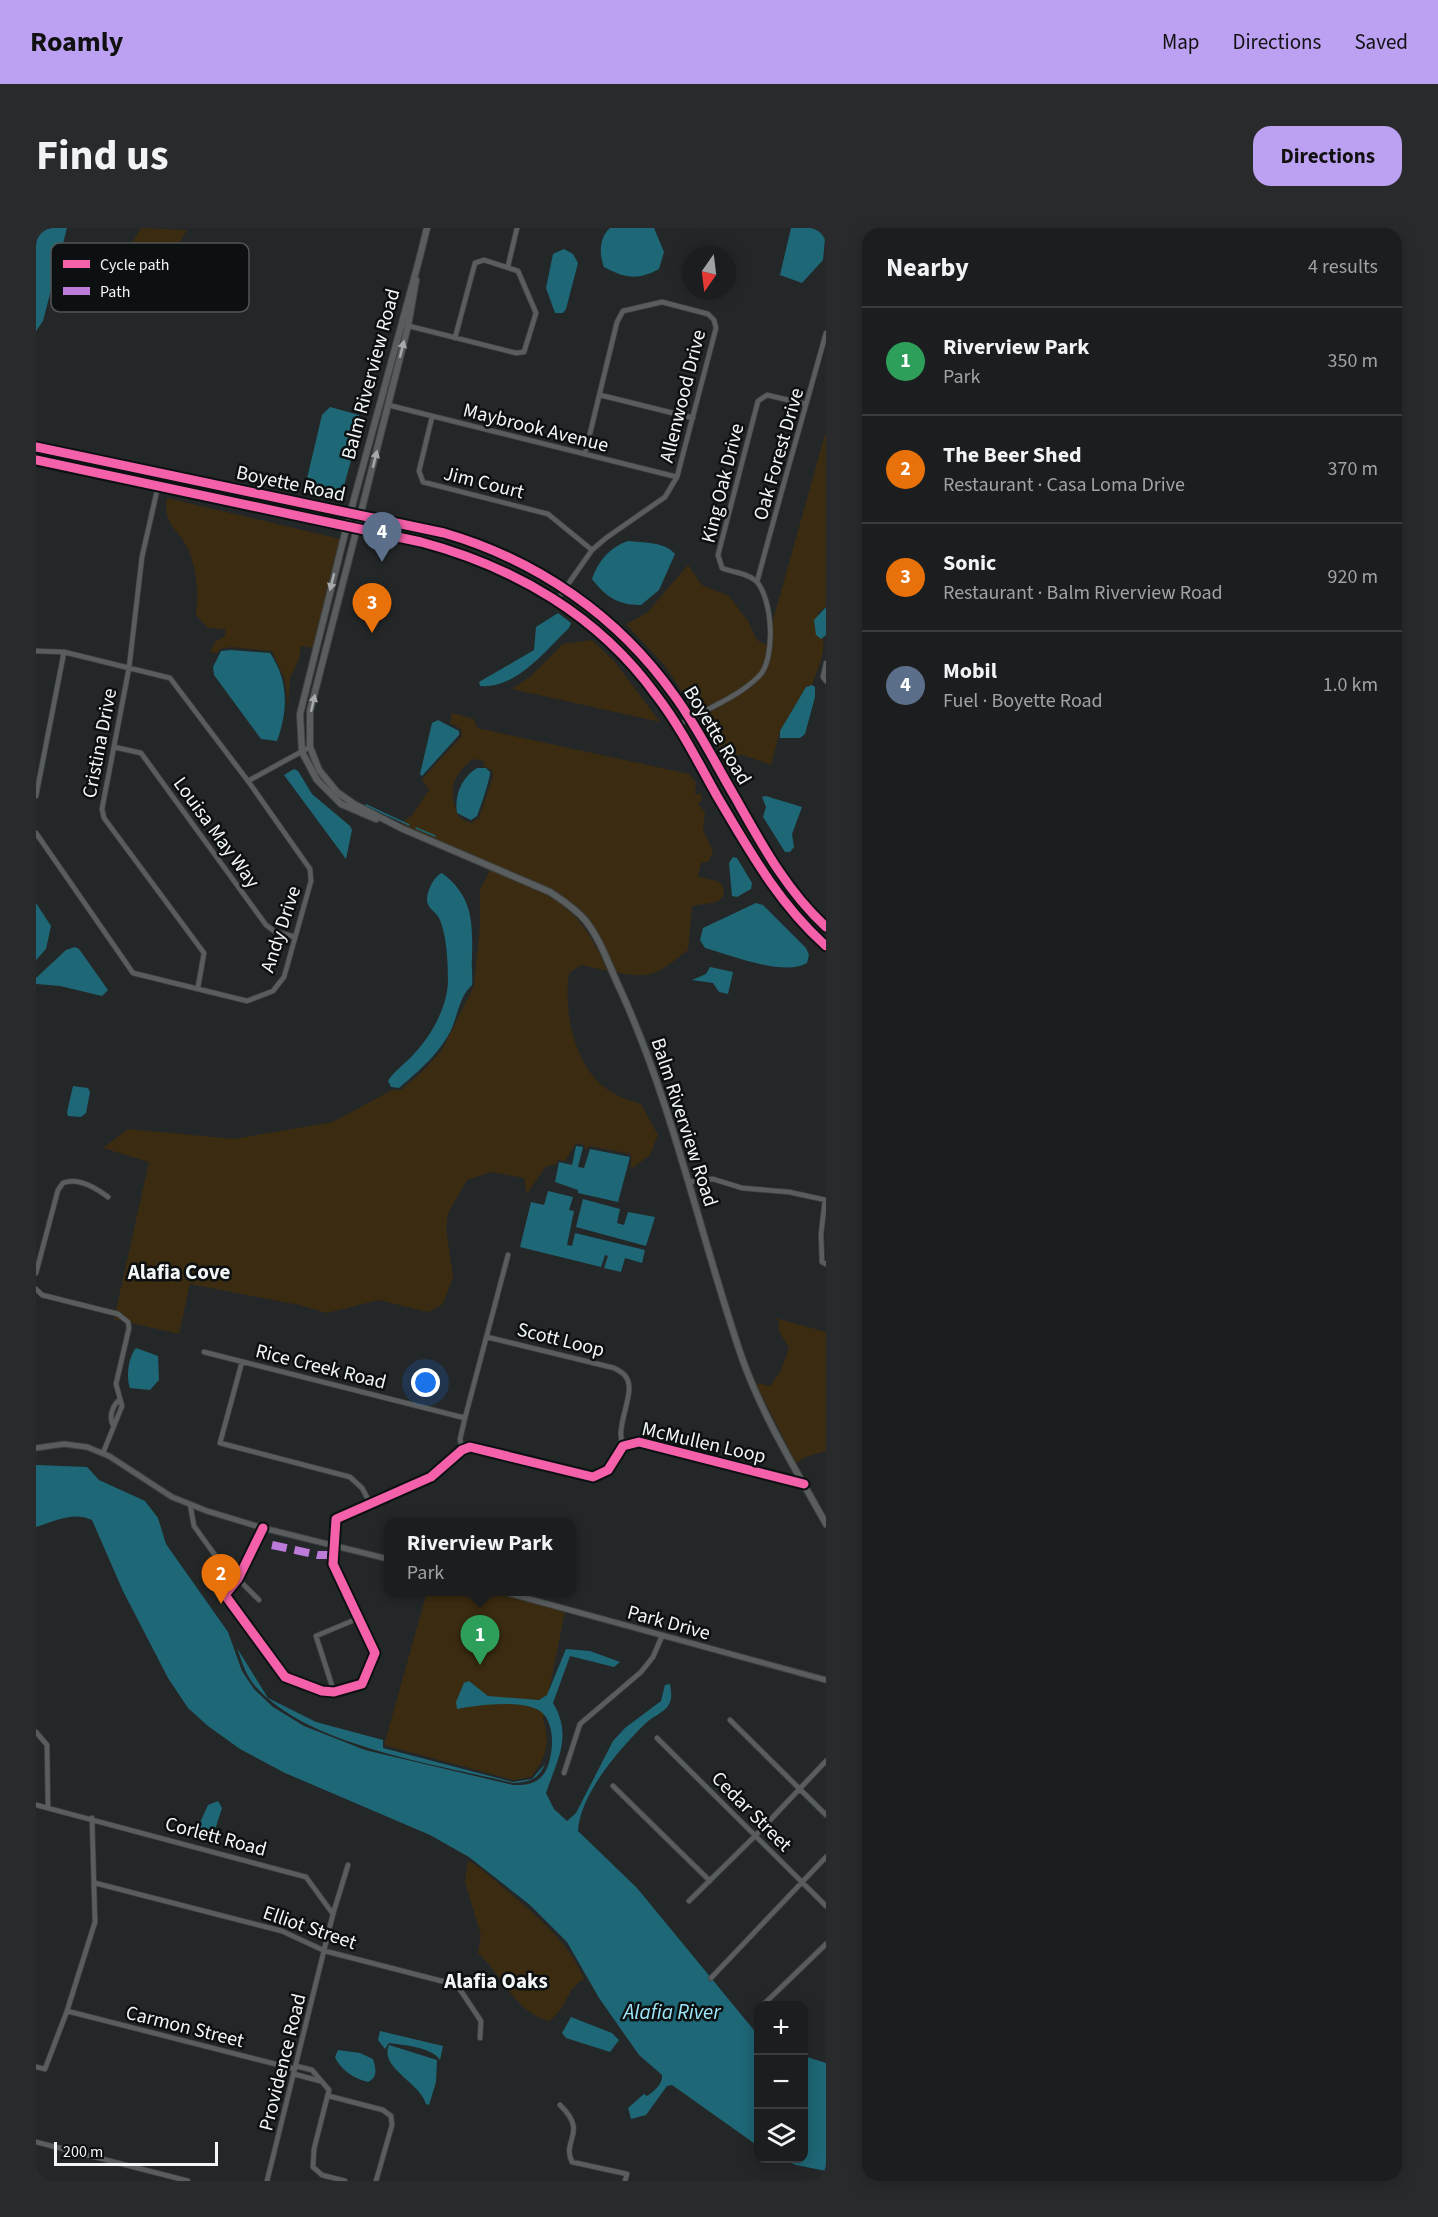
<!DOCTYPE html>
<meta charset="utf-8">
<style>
body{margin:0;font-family:"Source Sans 3",sans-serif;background:#282a2b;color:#f1f3f6}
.controls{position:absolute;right:18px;bottom:18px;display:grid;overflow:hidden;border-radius:12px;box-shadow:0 3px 15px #0003}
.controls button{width:54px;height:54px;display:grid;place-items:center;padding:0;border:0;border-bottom:2px solid #393b3c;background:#1b1d1e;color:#f1f3f6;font:30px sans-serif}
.compass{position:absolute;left:646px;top:18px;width:54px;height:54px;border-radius:50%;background:#1b1d1e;box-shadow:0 3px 15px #0003;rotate:194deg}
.scale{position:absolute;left:18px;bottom:15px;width:164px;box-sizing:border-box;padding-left:6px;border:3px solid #f2f6f7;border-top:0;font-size:16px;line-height:21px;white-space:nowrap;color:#f2f6f7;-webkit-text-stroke:4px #0d1011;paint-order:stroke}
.you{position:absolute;left:390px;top:1155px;width:21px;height:21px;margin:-15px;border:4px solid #fff;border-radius:50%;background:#1a73e8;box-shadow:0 0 0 9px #1a73e833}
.badge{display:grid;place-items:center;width:39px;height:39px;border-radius:50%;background:#bca0f2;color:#fff;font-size:20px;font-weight:700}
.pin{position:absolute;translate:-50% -50px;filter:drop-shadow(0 2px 3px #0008)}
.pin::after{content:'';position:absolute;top:32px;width:21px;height:18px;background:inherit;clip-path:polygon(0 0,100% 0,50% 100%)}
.popup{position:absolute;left:348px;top:1290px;width:192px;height:78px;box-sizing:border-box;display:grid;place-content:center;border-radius:12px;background:#1b1d1e;filter:drop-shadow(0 2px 4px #0005);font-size:20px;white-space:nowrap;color:#a0a2a4}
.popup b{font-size:22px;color:#f1f3f6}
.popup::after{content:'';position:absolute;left:50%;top:100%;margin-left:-12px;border:12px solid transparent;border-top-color:#1b1d1e}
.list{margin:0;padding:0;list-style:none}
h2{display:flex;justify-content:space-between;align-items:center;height:78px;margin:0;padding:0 24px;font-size:26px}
h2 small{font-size:20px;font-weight:400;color:#a0a2a4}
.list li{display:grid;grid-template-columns:39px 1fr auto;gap:18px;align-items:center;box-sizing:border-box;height:108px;padding:0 24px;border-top:2px solid #393b3c}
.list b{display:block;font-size:22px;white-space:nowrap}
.list p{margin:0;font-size:20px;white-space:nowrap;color:#a0a2a4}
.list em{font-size:20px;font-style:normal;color:#a0a2a4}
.icon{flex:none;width:33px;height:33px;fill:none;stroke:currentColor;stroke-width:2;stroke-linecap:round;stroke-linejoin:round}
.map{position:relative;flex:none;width:790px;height:1953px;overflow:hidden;border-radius:18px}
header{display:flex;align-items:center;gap:36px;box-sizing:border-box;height:84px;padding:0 30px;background:#bca0f2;color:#111}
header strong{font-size:28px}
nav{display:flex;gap:33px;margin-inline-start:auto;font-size:21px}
.intro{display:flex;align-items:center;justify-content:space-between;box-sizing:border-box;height:144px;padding:0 36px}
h1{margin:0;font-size:42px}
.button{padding:15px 27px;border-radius:18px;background:#bca0f2;color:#111;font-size:21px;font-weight:700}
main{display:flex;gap:36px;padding:0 36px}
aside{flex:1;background:#1b1d1e;border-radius:18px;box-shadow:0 3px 15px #0003}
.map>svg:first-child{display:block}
.green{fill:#3b2c11;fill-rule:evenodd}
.water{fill:#1e6776}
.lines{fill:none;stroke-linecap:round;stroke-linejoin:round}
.stream{stroke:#1e6776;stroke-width:1.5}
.minor-casing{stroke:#3e4243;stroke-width:6}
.tertiary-casing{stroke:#3e4243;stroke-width:7}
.secondary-casing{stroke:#3e4243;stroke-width:8}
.minor{stroke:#5a5d5e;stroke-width:4.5}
.tertiary{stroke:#5a5d5e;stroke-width:5}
.secondary{stroke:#5a5d5e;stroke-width:6}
.quiet{stroke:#bd7bd9;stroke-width:8;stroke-dasharray:15 8;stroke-linecap:butt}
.cycleway-casing{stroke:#0d1011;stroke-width:13}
.cycleway{stroke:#f560ab;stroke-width:9}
.oneway{fill:#a6aaaa}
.labels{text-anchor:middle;stroke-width:5;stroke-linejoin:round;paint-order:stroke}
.street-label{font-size:20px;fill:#f2f6f7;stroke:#0d1011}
.neighbourhood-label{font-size:21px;font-weight:bold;fill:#f2f6f7;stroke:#0d1011}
.water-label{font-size:21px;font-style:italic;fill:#9ee6f9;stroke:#0d1011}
.key{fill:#0d1011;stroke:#525556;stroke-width:1.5}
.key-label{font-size:16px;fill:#f2f6f7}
</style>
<header>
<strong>Roamly</strong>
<nav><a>Map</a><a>Directions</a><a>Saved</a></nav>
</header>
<div class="intro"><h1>Find us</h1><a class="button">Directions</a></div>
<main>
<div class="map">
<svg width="790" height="1953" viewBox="0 0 790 1953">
<rect width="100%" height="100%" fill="#242728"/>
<path class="green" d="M105 0 151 2 119 57 83 37Z
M790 203V379L782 385C790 420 790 420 776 457L770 459 744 503 735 537 707 527 689 528 629 438 590 396 611 385 652 337 666 357 693 368 712 393 721 412 730 417Z
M131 270 304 311 277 420 265 418 263 431 254 450 252 478 249 452 236 423 195 419 184 421 181 425 174 424 179 414 189 408V401L172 400 160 387C163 365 161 342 152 321 142 299 127 299 131 270Z
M556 412 578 433 624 494 476 461 496 447 527 416Z
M416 485 438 491 441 500 653 546 660 555 659 567 665 565 666 572 662 576 669 584 667 602 677 623 673 633 665 635 662 649 681 653 687 658 688 668 681 674 656 678 652 722C622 745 618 752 579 744L542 681 515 661 364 596 376 587 393 562 386 551 426 508 425 501 414 495ZM437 531 448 533 447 538 456 542 457 549 443 590 435 595C422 591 422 588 418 576 414 556 420 544 437 531Z
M454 642C521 671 541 673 572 743L545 737 533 745C527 784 539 846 579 866 587 871 597 873 605 876L622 907 614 927 595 941V926L554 918 549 922 548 917 540 915 529 933 522 932 520 936 509 939 491 966 488 950 456 944 431 952 412 985 410 1000 417 1049 407 1076 392 1084 343 1072 291 1085 263 1077 154 1056 143 1106 78 1091 113 934 67 920 92 901 198 911 297 894 356 862H365L386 844 406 822 438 758 444 698V662Z
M739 1090 790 1104V1223L772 1228 760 1235 721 1158V1155L734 1158 745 1142 753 1120 743 1103V1094Z
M391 1364H458L529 1384 507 1491C515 1514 510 1530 495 1549L478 1552 348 1517Z
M432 1633C443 1638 453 1648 462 1655 494 1683 531 1710 548 1751 528 1763 534 1777 513 1793 479 1784 466 1747 442 1725L445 1707 429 1654Z"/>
<path class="water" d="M0 0H31L7 93 0 103Z
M574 0H618L628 24 623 41C601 53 589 50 568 39 563 26 563 10 574 0Z
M755 0H790L787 32 766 55 744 47Z
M528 21 537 26 542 35 530 81 527 85H519L510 60 517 26Z
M294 179 323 187 324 200 306 265 300 268 269 259 286 187Z
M592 313C607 315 628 313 639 326L623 362 605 377C582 377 570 369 556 351 562 333 574 319 592 313Z
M790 379V407L785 411 780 407 778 392Z
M522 385 535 395 533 400C509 423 480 461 444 458L443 454 498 422 500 399Z
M195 422 234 425C253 453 252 483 241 513L225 511 178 447 177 439 185 423Z
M776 457 779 459V469L769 506 764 510H744V503L770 459Z
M402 492 423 503V507L386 548 384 546 396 495Z
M441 540H450L454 544C455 548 444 581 441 588L435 592 421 585C418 567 426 549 441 540Z
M258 541 262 543 276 566 314 598 316 602 310 631 248 547Z
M730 568 766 579 756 606 758 619 754 624H749L727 589 730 579 726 569Z
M697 629 701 630 716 655 715 661 701 669 696 668 693 635Z
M406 645C436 668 437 692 436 729 435 739 437 747 436 757 424 768 422 785 416 800 405 824 383 843 363 860L355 859 352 853C359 842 369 836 377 827 395 808 411 780 412 754 412 735 411 707 403 690 400 684 391 680 391 672 391 663 398 648 406 645Z
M0 675 15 698 10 721 0 732Z
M720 675 727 677 770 720 773 727 771 735C748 749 695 727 669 720L664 712 667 700Z
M39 719 43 721 72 762 66 768 24 758 0 756V750L30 722Z
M674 739 697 744 692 766 683 764 677 755 656 752 670 746Z
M37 858 52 860 54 864 50 885 45 889 32 888 31 884Z
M540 918 547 919 542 939 548 940 554 921 594 929 582 974 542 965V962L519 954 523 934 536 937Z
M512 963 537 969 533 982 538 983 531 1017 536 1018 539 1005 609 1022 606 1035 589 1030 585 1044 568 1040 572 1028 569 1027 565 1039 484 1019 495 974 508 977Z
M547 971 584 981 581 995 588 997 592 984 619 989 610 1018 540 999Z
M100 1120 122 1128 123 1152 114 1162 94 1160C90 1150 92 1129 100 1120Z
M0 1237 51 1239 63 1252 109 1273 122 1290 130 1316 192 1404 206 1443 218 1461 237 1479 268 1498 329 1522 477 1557C488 1557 499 1557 507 1547 518 1533 521 1494 504 1483 486 1471 440 1477 421 1481L420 1474 428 1455 433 1453 452 1468 503 1472 511 1467 530 1421 554 1423 584 1434 578 1439 534 1428 517 1475C537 1508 521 1532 510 1565L518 1581 531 1593 540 1585 577 1513 589 1500 625 1473 629 1457 634 1456C635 1463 637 1471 632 1478 627 1485 616 1489 610 1495 584 1520 544 1566 542 1603L601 1660 722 1807V1918L636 1857 631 1858 610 1887 595 1891 592 1880 608 1866 611 1868C618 1863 627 1856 626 1847L603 1827 563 1770 531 1714 494 1677 433 1629 394 1607 249 1545 204 1521 172 1498 152 1480 132 1450 87 1363 56 1292C37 1283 19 1293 0 1299Z
M201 1420 232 1470 280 1494 347 1512V1520L477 1554 496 1551 509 1536C502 1552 493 1554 477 1555 401 1536 275 1519 221 1460 210 1449 206 1434 201 1420Z
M182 1573 186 1580 178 1605 171 1609 165 1607 162 1599 172 1577Z
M535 1789 576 1805 583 1812 574 1824 530 1810 526 1805Z
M344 1803 407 1818 404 1832C396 1819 367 1817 353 1815L349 1821 342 1812Z
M353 1817 401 1832 400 1854 393 1877 390 1876C384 1854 343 1840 353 1817Z
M302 1822 324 1825 337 1831C340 1841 342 1849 332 1854 318 1851 304 1841 299 1829Z
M768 1828 790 1835V1943L760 1937 745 1931 768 1930Z"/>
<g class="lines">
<path class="stream" d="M330 577 373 597
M380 600 399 608"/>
<g class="minor-casing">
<path id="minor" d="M472 38 481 0
M369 97 480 125 488 124 500 85 482 43 448 32 439 35 419 110
M564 167 657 190
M352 177 641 249
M396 189 383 243 387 254 512 286 556 322
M125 245 106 329 93 440 66 581 68 590 168 725 162 759
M721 354C743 271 767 188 790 105
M521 372 556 322 570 310 629 269 641 249 680 100 678 92 672 86 626 74 587 83 581 94 549 226
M0 423 28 424 134 450 212 553 274 641 275 653 248 749 237 763 211 773 97 745 0 605
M790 435 787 449 790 453
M641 498C667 482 702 470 723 448 740 432 737 370 720 353 710 344 697 345 686 340L682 327 722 173 731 167 769 176
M78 519 105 525 230 697 238 703 259 709
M212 553 274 519
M0 568 28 424
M652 954 677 951 706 960 753 964 790 972
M789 972 785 1006 786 1034 790 1036
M0 1045 22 962 27 955C42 949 60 960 72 969
M0 1061 6 1067 82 1086 92 1094 93 1100 80 1156 86 1178 67 1225
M451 1109 578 1140C582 1142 588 1145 590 1149 601 1164 578 1198 587 1218
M168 1124 429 1190
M206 1134 184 1215 314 1249 326 1260 334 1275
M77 1197C73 1189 76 1179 82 1173
M426 1222 424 1211 429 1190 472 1027
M154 1276 158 1298 199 1355
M227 1300 202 1351 189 1367 249 1449 286 1463 298 1464 326 1456 339 1425 297 1336 300 1291 395 1249 426 1222 434 1219 557 1249 572 1242 587 1218 603 1214 768 1256
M202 1351 223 1372
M298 1464 280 1408 323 1390
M694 1492 790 1587
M0 1504 11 1517 12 1579
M621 1510 790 1678
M528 1545 544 1496 605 1444 617 1429 626 1408
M577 1558 674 1653
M0 1577 270 1649 297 1686 231 1953
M59 1655 246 1703 289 1723 421 1757 445 1793 444 1810
M653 1673 719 1608 790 1533
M297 1686 312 1637
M675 1750 790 1629
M727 1777 790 1716
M31 1783 259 1841
M260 1838 276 1842 293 1862 278 1921 277 1939 286 1947 309 1953
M0 1839 9 1841 31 1783 59 1694 56 1590
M258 1846 284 1853
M293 1868 347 1882 355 1888 356 1897 340 1953
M524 1877C553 1905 525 1912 536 1934L591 1946 589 1953
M0 1914 152 1953"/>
</g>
<g class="tertiary-casing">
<path id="tertiary" d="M321 300 324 288
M0 1220 28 1216 51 1219 73 1228 136 1269 171 1283 227 1300 352 1331
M468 1364 790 1452"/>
</g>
<g class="secondary-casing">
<path id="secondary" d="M382 36 391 0
M0 219 408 305C501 332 582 388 638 467 661 498 679 535 699 569 725 615 750 662 790 699
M0 225 11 227 16 223
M0 232 385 314C479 339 563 388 620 467 644 498 662 534 681 568 713 622 742 675 790 718
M324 288 372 98 380 52
M321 300 274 483V519L283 542 301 564 318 576 367 601 514 664C526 672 539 680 549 692 565 712 573 738 584 761 638 879 664 1008 706 1130 727 1189 760 1242 790 1296
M340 591 305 576 281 552 266 524 264 486 311 297 383 32"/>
</g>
<use href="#minor" class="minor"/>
<use href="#tertiary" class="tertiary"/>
<use href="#secondary" class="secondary"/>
<path class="quiet" d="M236 1317 282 1327H296"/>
<g class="cycleway-casing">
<path id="cycleway" d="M0 219 408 305C501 332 582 388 638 467 661 498 679 535 699 569 725 615 750 662 790 699
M0 232 385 314C479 339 563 388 620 467 644 498 662 534 681 568 713 622 742 675 790 718
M227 1300 202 1351 189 1367 249 1449 286 1463 298 1464 326 1456 339 1425 297 1336 300 1291 395 1249 426 1222 434 1219 557 1249 572 1242 587 1218 603 1214 768 1256"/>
</g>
<use href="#cycleway" class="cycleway"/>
</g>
<defs><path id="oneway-solid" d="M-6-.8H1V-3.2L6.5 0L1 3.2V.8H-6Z" transform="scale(1.5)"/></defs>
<g class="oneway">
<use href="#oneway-solid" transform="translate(366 121) rotate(-76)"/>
<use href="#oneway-solid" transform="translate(339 231) rotate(-76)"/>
<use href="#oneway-solid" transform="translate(296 354) rotate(104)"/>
<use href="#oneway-solid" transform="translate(277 475) rotate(-77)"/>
</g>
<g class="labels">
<g class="street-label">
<text transform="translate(334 146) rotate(-75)" y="7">Balm Riverview Road</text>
<text transform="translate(646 168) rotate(-76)" y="7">Allenwood Drive</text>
<text transform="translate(500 199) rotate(14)" y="7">Maybrook Avenue</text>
<text transform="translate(742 226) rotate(-74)" y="7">Oak Forest Drive</text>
<text transform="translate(448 254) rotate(14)" y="7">Jim Court</text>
<text transform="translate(255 255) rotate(12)" y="7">Boyette Road</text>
<text transform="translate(686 255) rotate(-76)" y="7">King Oak Drive</text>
<text transform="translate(682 507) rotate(59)" y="7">Boyette Road</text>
<text transform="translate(63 515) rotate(-79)" y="7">Cristina Drive</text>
<text transform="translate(181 604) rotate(54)" y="7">Louisa May Way</text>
<text transform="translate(244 701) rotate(-72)" y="7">Andy Drive</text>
<text transform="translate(649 894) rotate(72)" y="7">Balm Riverview Road</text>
<text transform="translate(525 1111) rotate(14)" y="7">Scott Loop</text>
<text transform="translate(285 1138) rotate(14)" y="7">Rice Creek Road</text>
<text transform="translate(668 1214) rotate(13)" y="7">McMullen Loop</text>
<text transform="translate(633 1394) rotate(15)" y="7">Park Drive</text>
<text transform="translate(716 1583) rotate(45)" y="7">Cedar Street</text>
<text transform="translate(180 1608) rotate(15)" y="7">Corlett Road</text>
<text transform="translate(274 1699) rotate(19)" y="7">Elliot Street</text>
<text transform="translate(149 1798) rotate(14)" y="7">Carmon Street</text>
<text transform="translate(246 1834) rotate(-76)" y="7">Providence Road</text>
</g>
<g class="neighbourhood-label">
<text x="143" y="1051">Alafia Cove</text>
<text x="460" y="1760">Alafia Oaks</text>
</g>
<g class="water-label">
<text x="636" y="1791">Alafia River</text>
</g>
</g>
<rect x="15" y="15" width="198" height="69" rx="9" class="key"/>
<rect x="27" y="32" width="27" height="8" fill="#f560ab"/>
<rect x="27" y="59" width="27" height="8" fill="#bd7bd9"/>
<g class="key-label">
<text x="64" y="42">Cycle path</text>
<text x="64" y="69">Path</text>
</g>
</svg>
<div class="controls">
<button>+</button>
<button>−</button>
<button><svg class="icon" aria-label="layers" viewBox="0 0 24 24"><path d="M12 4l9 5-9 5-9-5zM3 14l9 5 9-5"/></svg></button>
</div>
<svg class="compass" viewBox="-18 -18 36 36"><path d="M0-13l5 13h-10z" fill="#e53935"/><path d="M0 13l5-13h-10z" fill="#a0a2a4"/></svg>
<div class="scale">200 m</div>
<div class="you"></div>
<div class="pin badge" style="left:444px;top:1437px;background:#2e9e5b">1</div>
<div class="popup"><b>Riverview Park</b>Park</div>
<div class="pin badge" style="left:185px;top:1376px;background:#e8710a">2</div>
<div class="pin badge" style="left:336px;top:405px;background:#e8710a">3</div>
<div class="pin badge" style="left:346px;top:334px;background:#5c6f8a">4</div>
</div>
<aside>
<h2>Nearby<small>4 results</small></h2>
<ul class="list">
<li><span class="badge" style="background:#2e9e5b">1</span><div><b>Riverview Park</b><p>Park</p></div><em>350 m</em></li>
<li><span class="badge" style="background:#e8710a">2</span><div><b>The Beer Shed</b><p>Restaurant · Casa Loma Drive</p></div><em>370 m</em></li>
<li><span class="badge" style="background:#e8710a">3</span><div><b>Sonic</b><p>Restaurant · Balm Riverview Road</p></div><em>920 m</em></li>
<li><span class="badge" style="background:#5c6f8a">4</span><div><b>Mobil</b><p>Fuel · Boyette Road</p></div><em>1.0 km</em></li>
</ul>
</aside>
</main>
